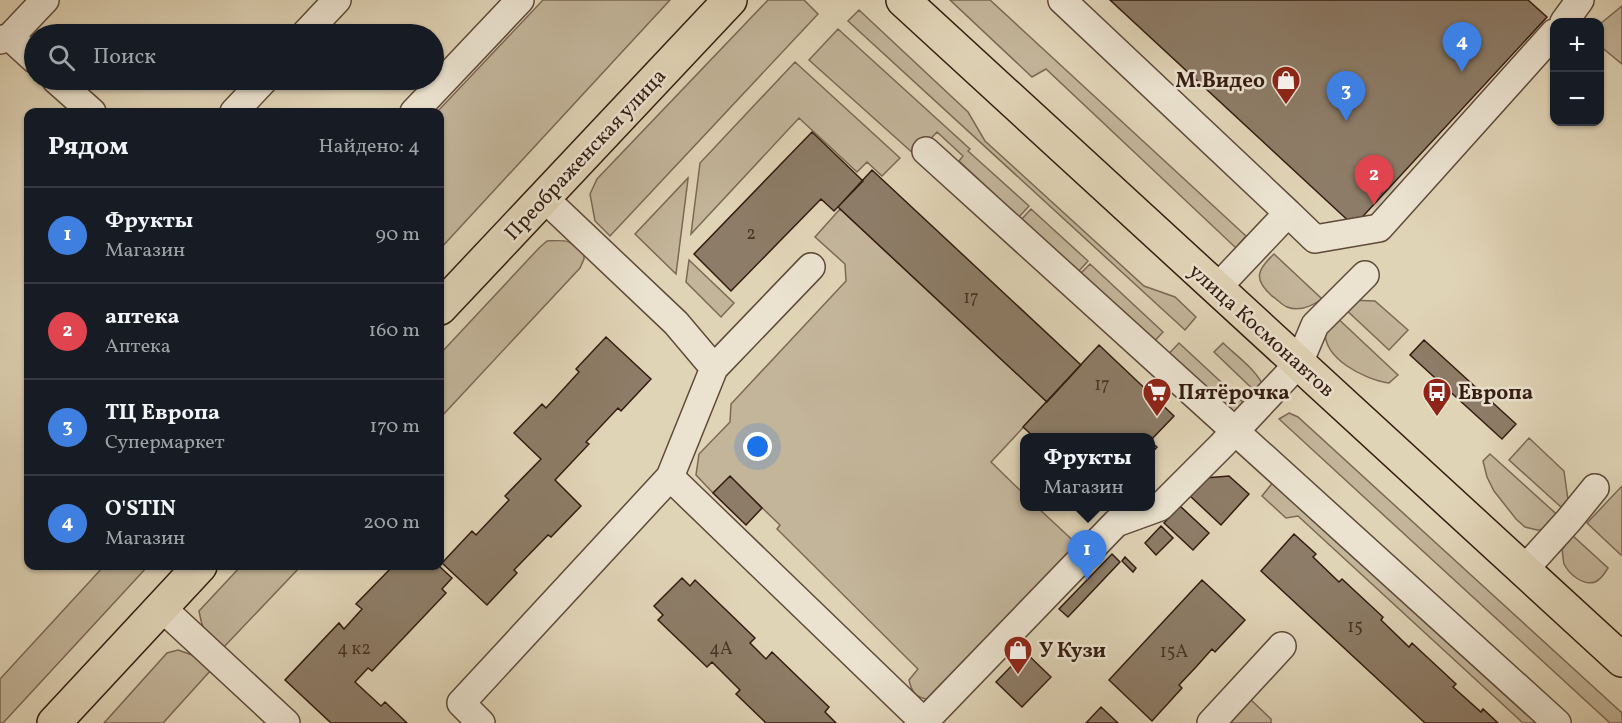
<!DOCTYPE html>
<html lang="ru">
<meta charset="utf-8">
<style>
body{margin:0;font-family:Vollkorn,serif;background:#20242c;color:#f1f3f6}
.controls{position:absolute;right:18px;top:18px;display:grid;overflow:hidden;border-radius:12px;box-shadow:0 2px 4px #0004}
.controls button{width:54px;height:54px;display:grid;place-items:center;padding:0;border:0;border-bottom:2px solid #363941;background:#171b24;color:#f1f3f6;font:30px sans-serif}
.you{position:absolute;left:758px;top:447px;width:21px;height:21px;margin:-15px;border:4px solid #fff;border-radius:50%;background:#1a73e8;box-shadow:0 0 0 9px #1a73e833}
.badge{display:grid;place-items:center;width:39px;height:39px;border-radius:50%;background:#2563eb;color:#fff;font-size:20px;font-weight:700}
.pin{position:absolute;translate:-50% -50px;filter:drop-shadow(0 2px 3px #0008)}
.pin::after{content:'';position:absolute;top:32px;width:21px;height:18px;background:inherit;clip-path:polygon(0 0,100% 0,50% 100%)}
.popup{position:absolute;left:1020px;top:433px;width:135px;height:78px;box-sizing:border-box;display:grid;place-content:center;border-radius:12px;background:#171b24;filter:drop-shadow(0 2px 4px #0005);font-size:20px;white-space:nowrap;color:#9ea1a6}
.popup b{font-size:22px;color:#f1f3f6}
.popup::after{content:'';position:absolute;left:50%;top:100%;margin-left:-12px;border:12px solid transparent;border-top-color:#171b24}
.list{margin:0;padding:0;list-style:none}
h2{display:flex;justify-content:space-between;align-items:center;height:78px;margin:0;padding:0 24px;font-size:26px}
h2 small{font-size:20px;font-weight:400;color:#9ea1a6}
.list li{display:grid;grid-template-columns:39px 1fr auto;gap:18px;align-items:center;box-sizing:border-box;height:96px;padding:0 24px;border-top:2px solid #363941}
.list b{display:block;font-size:22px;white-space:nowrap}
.list p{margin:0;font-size:20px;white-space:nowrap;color:#9ea1a6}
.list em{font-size:20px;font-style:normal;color:#9ea1a6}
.icon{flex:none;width:33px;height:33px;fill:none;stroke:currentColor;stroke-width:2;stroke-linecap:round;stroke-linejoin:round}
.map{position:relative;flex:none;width:1622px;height:723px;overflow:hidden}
.search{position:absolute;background:#171b24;box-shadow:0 2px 4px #0004;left:24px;top:24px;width:420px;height:66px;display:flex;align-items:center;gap:15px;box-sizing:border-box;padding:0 21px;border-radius:33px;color:#9ea1a6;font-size:22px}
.panel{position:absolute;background:#171b24;box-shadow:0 2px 4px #0004;left:24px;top:108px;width:420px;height:462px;border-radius:12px}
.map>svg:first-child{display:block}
.green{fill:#c3b59a;stroke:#7c6856;stroke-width:1.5}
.building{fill:#8d7c67;stroke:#341c11;stroke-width:1.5}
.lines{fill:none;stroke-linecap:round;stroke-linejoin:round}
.minor-casing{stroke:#5f4a3a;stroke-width:30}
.major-casing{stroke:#341c11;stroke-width:36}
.minor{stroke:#ebe3d0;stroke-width:27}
.major{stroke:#e0d4b6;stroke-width:33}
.labels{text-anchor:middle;stroke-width:5;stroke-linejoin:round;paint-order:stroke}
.number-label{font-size:18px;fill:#4a3426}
.poi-label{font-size:21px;font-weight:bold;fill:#341c11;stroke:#ebe3d0;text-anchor:start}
.street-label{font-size:21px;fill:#341c11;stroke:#ebe3d0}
</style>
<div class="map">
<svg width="1622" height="723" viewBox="0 0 1622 723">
<rect width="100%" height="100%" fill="#e0d4b6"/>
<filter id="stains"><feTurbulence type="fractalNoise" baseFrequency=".00333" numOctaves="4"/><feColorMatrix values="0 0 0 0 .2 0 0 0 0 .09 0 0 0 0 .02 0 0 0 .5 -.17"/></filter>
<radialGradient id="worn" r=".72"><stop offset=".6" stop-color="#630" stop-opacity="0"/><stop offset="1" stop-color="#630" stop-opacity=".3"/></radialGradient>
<path class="green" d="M543 0H670L440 249V112H437Z
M768 0H804L818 14 610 236 595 221 590 194 597 179Z
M950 0H990L1246 236 1236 248 1046 69 1032 77Z
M1622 6V64L1600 46V24Z
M859 10 968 112 985 141 1144 286 1175 297 1196 317 1185 330 848 21Z
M838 29 970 149 968 151 1029 206 1019 217 959 161 963 156 937 132 915 155 809 60Z
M795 62 900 158 882 176 867 162 857 172 799 118 691 234 700 163Z
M688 178V179L676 274 635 234Z
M840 209 1047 402 991 462 1024 494V506L1037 507 1081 548 930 700C916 697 912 694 909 680L918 669 777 529 780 525 730 477 713 493 696 475 699 454 730 422 731 404 846 281 845 264 815 237Z
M1031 209 1088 261 1078 272 1021 220Z
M547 241C567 240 570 239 584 254V259L580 268 440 418V354L539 248Z
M1274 254 1322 299C1312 306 1299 312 1287 307 1282 305 1277 299 1272 296 1253 279 1257 270 1274 254Z
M689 260 734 303 721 317 686 282Z
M1090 264 1163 332 1149 347 1080 274Z
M1348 300 1375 301 1408 330 1389 350 1342 306Z
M1332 313 1398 375 1389 383C1366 380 1319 358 1326 327 1327 322 1330 318 1332 313Z
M1179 343 1248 407 1234 418 1163 360Z
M1223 343C1238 357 1257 370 1265 389L1261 397 1214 352Z
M1289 413 1298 417 1622 713V723H1610L1279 419Z
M1529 438 1564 471 1568 500 1561 507 1509 460Z
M1490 454 1563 520 1548 530H1537L1525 527 1516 519 1494 491 1487 477 1483 461Z
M1274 481 1539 723H1523L1298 516 1286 518 1262 496Z
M1622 486V555H1621L1587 523Z
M1572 535 1608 568C1605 573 1600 580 1595 582 1583 586 1569 574 1564 564 1563 560 1563 554 1562 550Z
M104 566H148L3 723H0V679Z
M241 566H301L222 649C205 635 203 633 199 611Z
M178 650 195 656 211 670 163 723H104L167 653Z
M1249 698 1271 719V723H1225Z"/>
<path class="building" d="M1110 0H1528L1547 17 1354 226Z
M812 132 863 181 834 211 821 199 731 291 694 254Z
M872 170 1081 365 1047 402 838 207Z
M606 337 651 379 621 411 618 408 586 442 589 444 555 480 581 506 551 537 548 535 514 570 517 573 487 605 442 563 472 531 476 535 509 500 505 496 541 459 514 433 542 404 546 408 579 372 576 369Z
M1424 340 1516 424 1502 439 1410 355Z
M1099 345 1174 416 1150 441 1157 447 1150 455V438H1035L1023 427Z
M730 476 762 508 746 525 713 493Z
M1229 476 1249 494 1221 525 1189 495 1205 478Z
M1180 506 1209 533 1193 550 1164 523Z
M1161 526 1173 538 1156 555 1145 543Z
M1294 534 1316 554 1313 557 1339 582 1342 579 1383 617 1381 620 1409 647 1412 643 1456 684 1453 687 1481 712 1483 709 1498 723H1425L1261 571Z
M1112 554 1120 562 1068 617 1059 609Z
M1125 557 1136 568 1133 572 1122 561Z
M393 566H439L452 578 442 589 446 593 372 671 368 668 355 682 381 706 385 702 407 723H331L285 680 339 623 344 629 362 609 356 604Z
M682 578 690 586 695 580 755 638 750 643 766 659 772 652 829 707 825 712 836 723H766L736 694 740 690 712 662 707 667 658 620 663 615 654 606Z
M1202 580 1245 620 1215 652 1212 649 1196 667 1179 685 1182 688 1152 721 1109 680Z
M1025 652 1051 677 1022 707 996 682Z
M1101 707 1118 723H1086Z"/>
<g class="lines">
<g class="minor-casing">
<path id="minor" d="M1062 0 1288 213 1217 288
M1564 22 1580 0
M305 34 337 0
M10 37 45 0
M0 40 10 37 34 59
M56 80 92 112
M234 112 264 80
M414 112 520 0
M926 151 1557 723
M543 197 676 323 714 368
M1288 213 1315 239 1379 228 1554 33
M811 267 714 368 670 477 924 722 1116 523 1160 507 1222 445 1299 363 1315 325 1365 275
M1524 570 1569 520 1595 488
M161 607 286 723
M481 723 461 703 670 477
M1211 723 1282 646"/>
</g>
<g class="major-casing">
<path id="major" d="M903 0 1622 660
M440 308 730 0
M54 723 200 566"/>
</g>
<use href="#minor" class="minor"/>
<use href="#major" class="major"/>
</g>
<defs>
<g id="shop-pin" transform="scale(1.5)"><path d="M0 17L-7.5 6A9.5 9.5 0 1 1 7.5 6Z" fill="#8f2418" stroke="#ebe3d0"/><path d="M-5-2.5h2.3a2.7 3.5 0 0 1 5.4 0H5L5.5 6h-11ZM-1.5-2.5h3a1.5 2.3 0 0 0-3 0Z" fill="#fff"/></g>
<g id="supermarket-pin" transform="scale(1.5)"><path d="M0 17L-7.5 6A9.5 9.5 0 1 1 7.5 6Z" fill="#8f2418" stroke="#ebe3d0"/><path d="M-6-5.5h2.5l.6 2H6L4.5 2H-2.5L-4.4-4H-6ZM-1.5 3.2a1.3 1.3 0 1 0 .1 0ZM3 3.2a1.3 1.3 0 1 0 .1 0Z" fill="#fff"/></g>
<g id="bus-pin" transform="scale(1.5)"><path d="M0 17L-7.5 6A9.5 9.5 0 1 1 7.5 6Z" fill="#8f2418" stroke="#ebe3d0"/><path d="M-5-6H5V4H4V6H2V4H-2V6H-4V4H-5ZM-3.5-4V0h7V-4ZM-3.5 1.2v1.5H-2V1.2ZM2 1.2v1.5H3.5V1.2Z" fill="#fff"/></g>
</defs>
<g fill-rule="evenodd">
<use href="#shop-pin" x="1286" y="80"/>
<use href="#supermarket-pin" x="1157" y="392"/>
<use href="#bus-pin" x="1437" y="392"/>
<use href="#shop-pin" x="1018" y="650"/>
</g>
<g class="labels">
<g class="number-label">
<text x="751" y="239">2</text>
<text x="971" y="303">17</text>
<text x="1102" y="390">17</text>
<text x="1355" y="632">15</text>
<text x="354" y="654">4 к2</text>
<text x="721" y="654">4А</text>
<text x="1174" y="657">15А</text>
</g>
<g class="poi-label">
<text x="1265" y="87" text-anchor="end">М.Видео</text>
<text x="1178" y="399">Пятёрочка</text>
<text x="1458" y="399">Европа</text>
<text x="1039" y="657">У Кузи</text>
</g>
<g class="street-label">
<text transform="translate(585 154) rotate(-47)" y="7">Преображенская улица</text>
<text transform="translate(1262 330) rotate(42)" y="7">улица Космонавтов</text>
</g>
</g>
<rect width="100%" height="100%" filter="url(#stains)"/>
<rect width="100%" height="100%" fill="url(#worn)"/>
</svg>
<div class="controls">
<button>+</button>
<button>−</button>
</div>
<div class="you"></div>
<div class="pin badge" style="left:1087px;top:580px;background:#3f7fe0">1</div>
<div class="popup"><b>Фрукты</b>Магазин</div>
<div class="pin badge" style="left:1374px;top:205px;background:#e0444e">2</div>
<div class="pin badge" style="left:1346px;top:121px;background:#3f7fe0">3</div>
<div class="pin badge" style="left:1462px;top:72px;background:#3f7fe0">4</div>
<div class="search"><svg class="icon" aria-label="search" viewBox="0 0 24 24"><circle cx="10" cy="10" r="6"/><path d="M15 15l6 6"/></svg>Поиск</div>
<section class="panel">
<h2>Рядом<small>Найдено: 4</small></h2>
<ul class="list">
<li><span class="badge" style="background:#3f7fe0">1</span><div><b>Фрукты</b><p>Магазин</p></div><em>90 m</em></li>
<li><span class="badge" style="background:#e0444e">2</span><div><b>аптека</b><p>Аптека</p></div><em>160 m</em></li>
<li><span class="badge" style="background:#3f7fe0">3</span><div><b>ТЦ Европа</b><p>Супермаркет</p></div><em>170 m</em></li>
<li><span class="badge" style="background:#3f7fe0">4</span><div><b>O'STIN</b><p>Магазин</p></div><em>200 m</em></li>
</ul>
</section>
</div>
